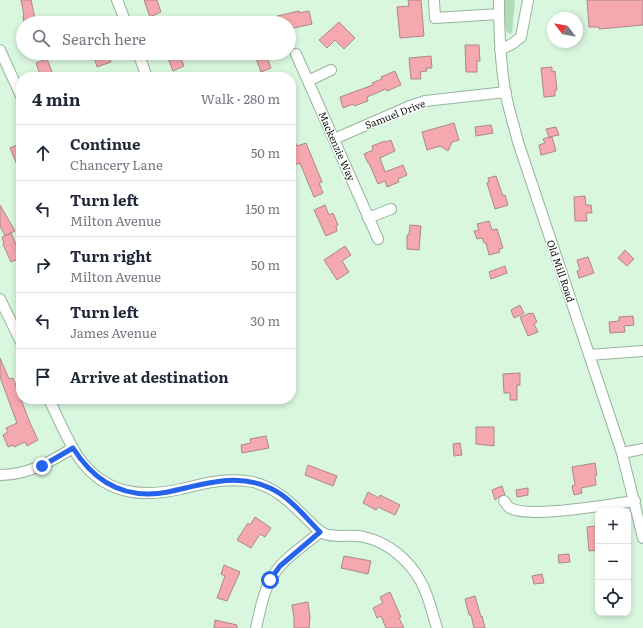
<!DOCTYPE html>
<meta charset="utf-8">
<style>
body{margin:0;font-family:Literata,serif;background:#f6f6f7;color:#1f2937}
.controls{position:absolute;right:12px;bottom:12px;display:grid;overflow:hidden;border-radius:8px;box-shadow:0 2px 6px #0003}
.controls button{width:36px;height:36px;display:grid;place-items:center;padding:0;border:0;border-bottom:1px solid #e0e1e3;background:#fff;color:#1f2937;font:20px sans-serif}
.compass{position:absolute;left:547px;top:12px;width:36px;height:36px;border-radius:50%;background:#fff;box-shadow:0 2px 6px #0003;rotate:301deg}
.stop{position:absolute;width:12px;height:12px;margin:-9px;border:3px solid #2563eb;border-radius:50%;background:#fff}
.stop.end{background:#2563eb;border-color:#fff;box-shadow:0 1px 4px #0008}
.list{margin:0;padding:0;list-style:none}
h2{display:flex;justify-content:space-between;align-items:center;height:52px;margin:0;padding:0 16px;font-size:17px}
h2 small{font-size:13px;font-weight:400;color:#747a83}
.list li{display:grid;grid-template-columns:26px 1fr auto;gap:12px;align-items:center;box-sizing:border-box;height:56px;padding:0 16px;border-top:1px solid #e0e1e3}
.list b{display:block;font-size:15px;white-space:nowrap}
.list p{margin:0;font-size:13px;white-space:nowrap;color:#747a83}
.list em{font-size:13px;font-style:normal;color:#747a83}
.icon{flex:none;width:22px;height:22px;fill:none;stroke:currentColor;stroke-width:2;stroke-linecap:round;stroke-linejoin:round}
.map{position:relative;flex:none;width:643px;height:628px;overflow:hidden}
.search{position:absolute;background:#fff;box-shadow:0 2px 6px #0003;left:16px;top:16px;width:280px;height:44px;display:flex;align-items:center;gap:10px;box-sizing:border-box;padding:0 14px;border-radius:22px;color:#747a83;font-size:15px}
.panel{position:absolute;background:#fff;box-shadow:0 2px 6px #0003;left:16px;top:72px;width:280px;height:332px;border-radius:16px}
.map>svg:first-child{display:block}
.green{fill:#afddba}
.building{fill:#f5a8ad;stroke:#ab8789}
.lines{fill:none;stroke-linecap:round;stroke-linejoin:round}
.minor-casing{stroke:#97b39d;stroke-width:12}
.minor{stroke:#fff;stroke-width:10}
.route{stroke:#2563eb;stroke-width:5}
.labels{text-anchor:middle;stroke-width:3;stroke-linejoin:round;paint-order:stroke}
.street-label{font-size:10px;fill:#0e1911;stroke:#fff}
</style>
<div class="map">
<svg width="643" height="628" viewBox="0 0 643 628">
<rect width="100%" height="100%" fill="#d9f7df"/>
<path class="green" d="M504 0H515L512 32 510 34C501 29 504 10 504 0Z"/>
<path class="building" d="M21 0H31L36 23H24L23 16 24 15Z
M144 0H157L161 12 150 17Z
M408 0H421L424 36 400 38 397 7 409 6Z
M587 0H643V25L599 29V27H589Z
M299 11V13L309 11 312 24 289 29V23H279L277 16Z
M339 22 355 38 344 49 335 40 327 48 319 40Z
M465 45H479L480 61H477V72H466Z
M93 53H108L111 62 97 67Z
M174 53H179L184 66 173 71 167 56Z
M254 53H265L271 68 261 72Z
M431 56 432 68H426L427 71 420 72 421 79H411L409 58Z
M47 59 54 77H41L36 63Z
M552 67V72L555 71 557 90H555V96L544 97 541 68Z
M395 71 401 85 387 91 386 89 367 97 368 101 354 106 353 104 343 108 340 97 373 85 372 83 382 79 381 77Z
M454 123 459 140 452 142 448 151 440 146 427 150 422 132Z
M491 125 493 133 476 136 475 127Z
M556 127 559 135 549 137H552L556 151 541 155 539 145 545 143 543 139 549 137 546 129Z
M291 133 297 146 306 143 322 182 319 183 323 193 314 197 300 163 294 165 291 159Z
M391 140 395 151 380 158 385 172 403 165 407 175 398 179 399 182 387 187 385 181 378 184 369 163H368L364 154 373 150 372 146 385 141 386 142Z
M19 144 21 149V174L10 148Z
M496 176 503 196 505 195 508 205 495 209 487 183 489 182 488 178Z
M585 196 586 205H591L592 213H586L587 221H575L574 197Z
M0 205 15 231 5 236 0 226Z
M325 205 329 215 333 213 338 225 336 226 337 231 326 236 314 210Z
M489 221 492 230 497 229 503 248 499 249 500 252 489 255 486 243H484L482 238 477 239 474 231 479 230 477 224Z
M410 225 421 226 419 250 407 249V235H409Z
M11 233 19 251 21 250V258L11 262 3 244 4 243 2 237Z
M345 246 351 255 342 261 349 272 337 280 324 260Z
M625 250 634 259 627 266 618 258Z
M588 257 594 273 579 278 577 271 580 270 577 260Z
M505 266 507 273 491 279 489 272Z
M520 305 524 313 514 318 511 310Z
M530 313V314L533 313 537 322 534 324 538 332 528 336 520 317Z
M633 316 634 325 624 326 625 332 610 333 609 322 619 321V317Z
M0 358 9 379 13 378 30 423 38 440 27 446 25 442 14 447 13 445 8 447 3 435 8 432 6 428 17 423 0 377Z
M520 373V385H517V400H510V393H504L503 374Z
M476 427H494V446L476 444Z
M266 436 269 448 242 453 241 445 251 443 250 439Z
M460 443 462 455 454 456 453 444Z
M595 463 597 475H595L596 485 581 488 582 493 574 495 572 486 575 485 572 467Z
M308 465 337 476 333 486 305 475Z
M502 486 505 495 500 496 495 500 492 490Z
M528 488V495L517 497 516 490Z
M368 492 379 498 380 495 400 505 395 515 378 507 376 510 363 503Z
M255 517 271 528 265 537 260 534 251 548 237 540 248 523 250 525Z
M598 526V550L589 551 587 527Z
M569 554 570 562 559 563 558 555Z
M344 556 371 561 368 574 341 568Z
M224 565 240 572 227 601 217 598 225 576 221 574Z
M542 574 544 583 534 584 532 576Z
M390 592 401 617 399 618 404 628H386L381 616 377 618 373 608 383 603 380 597Z
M475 596 481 617 482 616 485 628H474L471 615H469L465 599Z
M308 602 310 617 309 628H294V618L292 605Z
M215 620 237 625V628H214Z"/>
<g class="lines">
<g class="minor-casing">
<path id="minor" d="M117 0 126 23
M434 0 435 18 499 14
M499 0C499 30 500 60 505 90 508 108 514 125 518 142L622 453 643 538
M0 50 21 96
M500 50 512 44 521 37 528 0
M138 53 147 77
M296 54 378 239
M308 81 331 70
M334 139 410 106 425 101 506 92
M368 218 391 209
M0 299 21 342
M589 355 643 351
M49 399C58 418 67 440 79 458 105 494 140 498 181 489 205 483 229 477 253 482 277 488 292 504 309 521 314 526 318 531 325 534 337 538 351 534 364 537 388 542 410 561 421 582 429 596 432 613 437 628
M622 453 643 449
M0 475C28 475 50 462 73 448
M504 501C506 503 508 507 510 508 530 519 610 504 635 501
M256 628C260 612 262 595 270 581 280 560 303 547 320 532"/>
</g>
<use href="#minor" class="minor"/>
</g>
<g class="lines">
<path class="route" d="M42 466 73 448C95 483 126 500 168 492 202 485 236 472 270 488 290 497 305 517 320 532L280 566 270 580"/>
</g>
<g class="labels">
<g class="street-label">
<text transform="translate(395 114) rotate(-21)" y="4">Samuel Drive</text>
<text transform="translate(337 146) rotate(66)" y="4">Mackenzie Way</text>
<text transform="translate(561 271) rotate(71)" y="4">Old Mill Road</text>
</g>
</g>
</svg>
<div class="controls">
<button>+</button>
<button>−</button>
<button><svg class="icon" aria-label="locate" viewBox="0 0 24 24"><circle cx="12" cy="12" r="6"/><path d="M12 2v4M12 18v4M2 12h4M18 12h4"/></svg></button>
</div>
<svg class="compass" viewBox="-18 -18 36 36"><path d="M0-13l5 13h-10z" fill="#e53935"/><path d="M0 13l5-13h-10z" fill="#747a83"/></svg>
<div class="stop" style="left:270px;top:580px"></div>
<div class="stop end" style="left:42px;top:466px"></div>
<div class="search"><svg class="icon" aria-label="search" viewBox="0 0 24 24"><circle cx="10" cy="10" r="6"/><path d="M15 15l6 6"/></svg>Search here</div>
<section class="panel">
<h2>4 min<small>Walk · 280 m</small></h2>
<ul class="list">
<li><svg class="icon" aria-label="ahead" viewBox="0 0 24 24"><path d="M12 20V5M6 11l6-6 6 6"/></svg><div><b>Continue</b><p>Chancery Lane</p></div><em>50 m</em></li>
<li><svg class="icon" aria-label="left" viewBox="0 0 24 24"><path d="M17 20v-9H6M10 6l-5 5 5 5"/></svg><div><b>Turn left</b><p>Milton Avenue</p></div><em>150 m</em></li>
<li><svg class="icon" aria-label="right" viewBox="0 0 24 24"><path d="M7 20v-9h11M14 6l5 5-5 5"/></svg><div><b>Turn right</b><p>Milton Avenue</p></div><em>50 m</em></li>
<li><svg class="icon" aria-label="left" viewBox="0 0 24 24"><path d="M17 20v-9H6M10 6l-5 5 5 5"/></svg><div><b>Turn left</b><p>James Avenue</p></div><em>30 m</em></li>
<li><svg class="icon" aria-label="arrive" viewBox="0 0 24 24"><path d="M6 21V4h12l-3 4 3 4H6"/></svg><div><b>Arrive at destination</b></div></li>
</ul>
</section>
</div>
